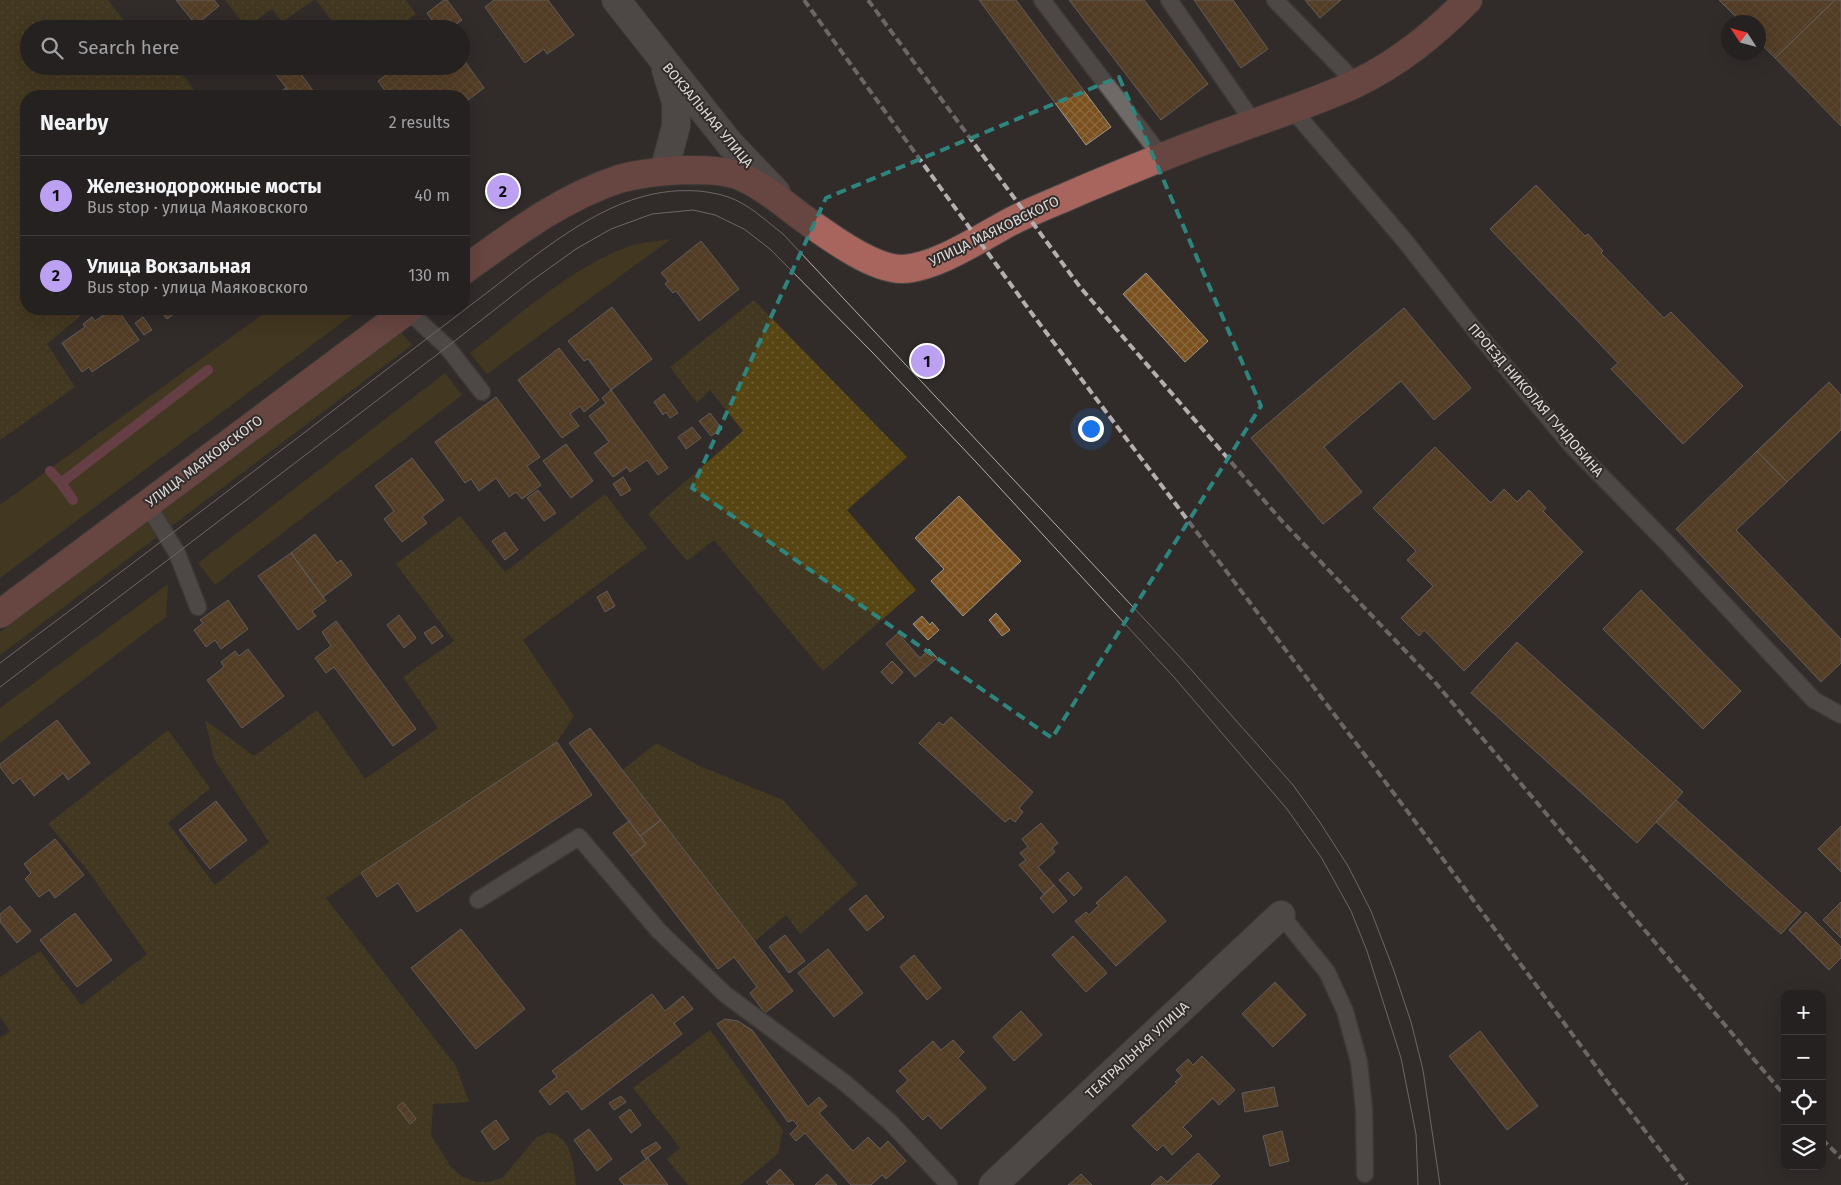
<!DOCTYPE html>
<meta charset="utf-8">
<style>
body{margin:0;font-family:"Fira Sans",sans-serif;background:#312e2d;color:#f1f3f6}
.controls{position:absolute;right:15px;bottom:15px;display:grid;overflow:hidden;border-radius:10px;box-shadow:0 5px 20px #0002}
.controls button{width:45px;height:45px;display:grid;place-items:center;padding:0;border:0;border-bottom:1px solid #423e3e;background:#252120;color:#f1f3f6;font:25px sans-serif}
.compass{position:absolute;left:1721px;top:15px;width:45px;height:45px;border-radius:50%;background:#252120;box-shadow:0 5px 20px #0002;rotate:306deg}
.you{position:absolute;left:1090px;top:428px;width:18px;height:18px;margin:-12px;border:4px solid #fff;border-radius:50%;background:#1a73e8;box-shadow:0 0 0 8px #1a73e833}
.badge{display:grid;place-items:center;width:32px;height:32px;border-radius:50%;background:#bca0f2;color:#111;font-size:16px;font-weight:700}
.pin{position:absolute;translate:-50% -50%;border:2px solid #fff;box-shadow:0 1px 5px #0006}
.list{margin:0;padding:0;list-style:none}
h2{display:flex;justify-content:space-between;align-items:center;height:65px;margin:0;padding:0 20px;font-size:21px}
h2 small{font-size:16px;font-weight:400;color:#a3a3a5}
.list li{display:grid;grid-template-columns:32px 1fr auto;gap:15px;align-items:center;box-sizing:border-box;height:80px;padding:0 20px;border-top:1px solid #423e3e}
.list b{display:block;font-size:19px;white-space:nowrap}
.list p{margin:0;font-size:16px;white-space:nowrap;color:#a3a3a5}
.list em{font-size:16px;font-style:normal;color:#a3a3a5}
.icon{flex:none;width:28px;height:28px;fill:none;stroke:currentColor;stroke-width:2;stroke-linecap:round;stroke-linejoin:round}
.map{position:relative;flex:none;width:1841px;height:1185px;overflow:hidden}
.search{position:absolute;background:#252120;box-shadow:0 5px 20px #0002;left:20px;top:20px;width:450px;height:55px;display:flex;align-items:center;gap:12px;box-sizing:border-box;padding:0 18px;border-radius:28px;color:#a3a3a5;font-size:19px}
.panel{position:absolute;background:#252120;box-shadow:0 5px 20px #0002;left:20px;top:90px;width:450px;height:225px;border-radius:20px}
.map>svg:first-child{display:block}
.grass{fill:#574614}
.garden{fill:url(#garden-dots)}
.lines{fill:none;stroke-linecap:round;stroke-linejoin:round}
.stream{stroke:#a55569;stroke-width:10}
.building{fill:url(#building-cross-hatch);stroke:#9b9792}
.service-casing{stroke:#4c4846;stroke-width:19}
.minor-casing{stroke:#4c4846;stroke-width:30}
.primary-casing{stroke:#4c4846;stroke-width:30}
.service{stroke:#6f6a67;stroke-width:16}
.minor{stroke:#6f6a67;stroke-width:28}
.primary{stroke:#a8655d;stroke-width:28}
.tram{stroke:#b4b0af;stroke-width:1}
.rail{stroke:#b4b0af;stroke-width:4;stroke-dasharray:8 4;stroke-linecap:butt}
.marked{fill:none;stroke:#2e857e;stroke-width:4;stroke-dasharray:10 6;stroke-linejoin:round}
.labels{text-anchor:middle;stroke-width:4;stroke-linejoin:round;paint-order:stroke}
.street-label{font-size:14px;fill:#ddd9d8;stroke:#312c2a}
</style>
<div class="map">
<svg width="1841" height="1185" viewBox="0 0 1841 1185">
<defs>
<pattern id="garden-dots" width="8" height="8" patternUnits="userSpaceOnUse" patternTransform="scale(1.25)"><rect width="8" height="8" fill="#574614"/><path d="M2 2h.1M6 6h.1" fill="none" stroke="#6f6035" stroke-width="1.8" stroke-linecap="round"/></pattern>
<pattern id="building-cross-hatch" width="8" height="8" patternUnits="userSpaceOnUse" patternTransform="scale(1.25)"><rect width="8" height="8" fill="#7a511e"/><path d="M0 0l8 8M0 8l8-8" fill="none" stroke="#8c693e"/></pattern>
</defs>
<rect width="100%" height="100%" fill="#312c2a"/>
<path class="grass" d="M671 239 487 374 470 353C520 315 573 265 633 245 645 242 659 241 671 239Z
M270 309H360L0 578V505Z
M400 331 412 345 0 655V632Z
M445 373 462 395 215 585 198 563Z
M168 584 166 617 0 743V708Z"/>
<path class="garden" d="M0 0H108L130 28 141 20 148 29H29V66H176L199 96H26V309H75L80 316 47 344 75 387 0 440Z
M225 0H314L282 22 272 9 246 27Z
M316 0H406L416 14 395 29H338Z
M754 300 907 457 847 510 916 590 823 671 714 540 687 561 648 514 743 431 710 390 697 403 670 367Z
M605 494 647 548 523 640 574 716 557 742 326 898 456 1066 469 1102 433 1104 431 1135 451 1167 461 1176 477 1182H490L503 1177 536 1138 548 1132C551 1133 556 1134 559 1137 573 1146 574 1170 576 1185H0V1038L10 1031 0 1017V977L40 951 81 1005 147 954 86 868 48 824 168 730 210 788 168 823 215 885 269 842 214 759 205 720 254 756 317 710 365 779 438 728 403 677 454 641 396 564 460 516 505 572Z
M656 743 700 766 783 800 858 884 800 934 786 915 755 941 623 770Z
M710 1030 783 1130 778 1154 740 1185H688L667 1159 680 1148 633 1088Z"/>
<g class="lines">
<path class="stream" d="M50 471 61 483 208 370
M61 483 73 500"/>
</g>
<path class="building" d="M176 0H214L219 6 196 25Z
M444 0H447L462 20 450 29H425L434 23 427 13Z
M494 0H548L574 35 547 54 544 49 525 63 485 7Z
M979 0H1016L1111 127 1086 145Z
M1069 0H1144L1208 84 1161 120Z
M1194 0H1233L1268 49 1241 68Z
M1305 0H1341L1320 18Z
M1719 0H1835L1775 58 1758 41V22H1741Z
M1835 0H1841V126L1775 58Z
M461 56 484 88 464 103V96H389L378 81 398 66H461Z
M270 66H295L317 96H292Z
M286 88 292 96H274Z
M1536 185 1585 236 1588 234 1603 251 1601 253 1664 318 1671 312 1743 386 1683 444 1611 369 1618 363 1490 229Z
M701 241 739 289 699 321 676 291 673 293 665 284 668 281 661 273Z
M1146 273 1208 341 1185 362 1123 294Z
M612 307 652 359 611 390 588 359 584 361 568 341Z
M1404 308 1471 388 1434 420 1401 381 1324 447 1362 492 1323 524 1251 438Z
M112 309H117L139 340 92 372 89 367 82 372 62 343 85 327 83 324 92 317 95 321Z
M159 309H181L167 319Z
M143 317 152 330 144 335 135 323Z
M559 348 599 400 584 412 580 406 570 414 579 426 562 438 518 380Z
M1829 382 1841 395V430L1787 482 1757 451Z
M611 390 668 468 658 475 647 460 630 472 627 467 613 477 594 453 609 442 589 416 606 403 602 398Z
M664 394 678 413 670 418 666 412 663 415 654 402Z
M496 397 540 457 527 466 541 485 522 499 516 492 509 497 496 478 479 491 471 479 465 483 435 442Z
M710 413 722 429 711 436 699 421Z
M692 427 701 438 686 449 678 437Z
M566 444 593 481 571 498 543 461Z
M1435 447 1491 503 1504 489 1517 502 1529 490 1546 508 1543 511 1583 552 1464 671 1424 630 1419 636 1401 618 1433 586 1407 560 1416 551 1373 508Z
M1757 451 1787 482 1736 530 1841 639V663L1821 682 1676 529Z
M412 458 444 500 422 517 427 523 402 542 384 519 394 511 375 486Z
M623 477 631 490 621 496 613 484Z
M538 490 556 513 544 521 527 498Z
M959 496 1021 561 963 616 931 581 944 569 915 538Z
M505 532 518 550 505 560 492 541Z
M315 534 337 563 341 560 352 575 323 597 291 553Z
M291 553 326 601 312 611 316 616 298 630 258 576Z
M1641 590 1741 691 1703 729 1603 629Z
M607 591 615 606 605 612 597 597Z
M228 600 248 629 221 649 215 640 206 647 194 630 203 623 200 620Z
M996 613 1010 630 1002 636 989 620Z
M399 615 416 638 404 648 387 625Z
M922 616 930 625 932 622 939 630 928 640 913 624Z
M336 621 416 729 393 746 334 667 326 673 315 658 331 646 322 632Z
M435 626 443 636 432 644 424 633Z
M898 633 920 658 929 649 937 658 915 677 886 644Z
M1517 642 1683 792 1637 843 1471 693Z
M248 649 284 696 242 728 207 680 224 667 221 662 235 651 239 656Z
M892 661 903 672 892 684 881 672Z
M951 717 1033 792 1019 808 1023 812 1015 822 1010 818 1005 822 919 743 939 722 943 725Z
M57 720 90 763 68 780 63 773 34 796 20 778 13 784 0 767V764Z
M590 728 661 820 640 836 569 743Z
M557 742 592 795 417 912 398 883 377 897 361 873Z
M1676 800 1801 912 1781 934 1656 822Z
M216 801 247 840 210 869 179 830Z
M661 820 793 991 765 1013 750 993 757 987 734 957 718 969 631 856 646 844 640 836Z
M629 821 646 844 631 856 613 833Z
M1041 823 1058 843 1052 848 1055 852 1038 867 1054 885 1044 894 1019 865 1026 860 1020 853 1028 847 1022 839Z
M1841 826V872L1818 849Z
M55 839 84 875 55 898 49 890 39 897 25 879 31 873 24 864Z
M1068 872 1082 888 1074 896 1059 880Z
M1126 876 1166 921 1116 966 1075 921 1086 912 1089 915 1099 905 1096 903Z
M1054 885 1067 901 1053 913 1040 898Z
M866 895 884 917 867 931 849 909Z
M1841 902V938L1823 920Z
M10 906 31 931 17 943 0 922V914Z
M1806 912 1841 947V958L1829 970 1789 930Z
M75 913 112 960 77 987 40 940Z
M461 929 525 1009 476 1049 411 968Z
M785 935 805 961 789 973 769 947Z
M1073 936 1107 973 1086 992 1052 955Z
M828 949 863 993 834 1017 798 973Z
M914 955 941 988 927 1000 900 967Z
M1275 982 1306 1015 1273 1047 1242 1014Z
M652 994 665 1011 683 996 693 1009 674 1023 682 1034 582 1110 567 1091 550 1105 539 1091 557 1077 552 1071Z
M1021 1011 1042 1035 1014 1061 993 1037Z
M725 1019 738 1021 752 1030 808 1107 819 1097 827 1106 819 1113 853 1151 868 1137 880 1149 888 1141 906 1161 886 1179 882 1175 871 1185H851L805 1133 796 1141 790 1134 798 1126 793 1120 788 1122 717 1024Z
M1480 1031 1538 1106 1507 1130 1449 1056Z
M953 1040 964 1052 958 1058 986 1088 941 1129 928 1115 923 1120 896 1091 908 1080 899 1071 933 1041 941 1050Z
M1202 1056 1235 1090 1219 1105 1213 1098 1183 1127 1192 1136 1172 1155 1163 1145 1157 1151 1132 1126 1177 1083 1175 1082 1182 1076 1176 1070 1188 1059 1193 1065Z
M1274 1087 1278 1106 1245 1112 1242 1093Z
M621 1096 626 1102 614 1110 609 1103Z
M403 1102 416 1119 410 1124 397 1107Z
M630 1109 641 1125 631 1133 619 1117Z
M496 1120 509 1139 494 1150 481 1131Z
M589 1129 612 1159 597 1171 574 1140Z
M1282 1131 1289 1161 1270 1166 1263 1136Z
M656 1142 661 1148 646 1159 641 1151Z
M1198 1153 1220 1176 1211 1185H1151L1161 1176 1167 1182Z
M648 1158 668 1185H624L619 1179Z
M780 1169 794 1185H769L766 1182Z
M827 1174 837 1185H815Z
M1081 1174 1092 1185H1068L1072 1182Z"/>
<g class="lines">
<g class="service-casing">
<path id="service" d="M1042 0 1161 156
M1169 0 1254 123
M1275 0 1356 83
M1292 109 1405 241 1474 329 1571 445 1668 544 1814 700 1841 715
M407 310 447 347 482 392
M147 504 177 553 198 607
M478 900 579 837 659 931 726 995 845 1083 890 1122 949 1185
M1281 915 1327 972 1345 1011 1359 1062 1364 1109 1365 1174"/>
</g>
<g class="minor-casing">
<path id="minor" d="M616 0 730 144 776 192
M664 171 676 126V102L666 70
M993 1185 1281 915"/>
</g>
<g class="primary-casing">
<path id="primary" d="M464 270C513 235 561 198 619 179 640 173 664 171 686 170 703 170 726 170 742 177 764 187 783 203 803 218 827 235 872 269 902 269 936 268 980 238 1010 222 1033 210 1058 201 1082 190 1132 169 1182 148 1234 130 1275 115 1316 102 1355 84 1399 63 1434 34 1468 0
M0 614 409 309"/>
</g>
<use href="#service" class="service"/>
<use href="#minor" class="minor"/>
<use href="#primary" class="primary"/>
<path class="tram" d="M0 663C132 564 264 464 395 363 429 337 463 311 497 285 542 250 596 206 653 194 677 189 705 189 728 197 749 204 766 221 783 234L1179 656 1293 785 1319 821 1348 866 1371 911 1394 971 1411 1022 1423 1070 1440 1185
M0 687 177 553 447 347 530 282 576 249 611 229 652 214 693 210 715 215 744 229 770 249 873 353 976 462 1173 676 1287 809 1321 857 1351 911 1367 951 1401 1058 1416 1134 1418 1185"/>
<path class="rail" d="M804 0 1033 315 1423 832 1615 1092 1687 1185
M868 0 1080 287 1281 520 1434 681 1785 1096
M1822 1139 1841 1158"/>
</g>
<path d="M0 0H1841V1185H0ZM1119 77 1261 406 1052 738 692 488 826 198Z" fill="#312c2a" fill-opacity=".55" fill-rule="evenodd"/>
<path class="marked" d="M1119 77 1261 406 1052 738 692 488 826 198Z"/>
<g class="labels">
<g class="street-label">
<text transform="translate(708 115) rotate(50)" y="5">ВОКЗАЛЬНАЯ УЛИЦА</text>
<text transform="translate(994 231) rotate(-26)" y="5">УЛИЦА МАЯКОВСКОГО</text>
<text transform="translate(1536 400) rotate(49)" y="5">ПРОЕЗД НИКОЛАЯ ГУНДОБИНА</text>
<text transform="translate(204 461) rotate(-37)" y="5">УЛИЦА МАЯКОВСКОГО</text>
<text transform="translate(1137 1050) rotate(-43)" y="5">ТЕАТРАЛЬНАЯ УЛИЦА</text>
</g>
</g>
</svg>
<div class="controls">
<button>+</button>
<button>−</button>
<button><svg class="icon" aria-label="locate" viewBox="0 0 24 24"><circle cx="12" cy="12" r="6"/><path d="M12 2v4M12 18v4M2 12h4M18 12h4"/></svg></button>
<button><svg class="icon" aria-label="layers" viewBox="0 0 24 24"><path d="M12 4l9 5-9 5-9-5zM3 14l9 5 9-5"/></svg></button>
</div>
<svg class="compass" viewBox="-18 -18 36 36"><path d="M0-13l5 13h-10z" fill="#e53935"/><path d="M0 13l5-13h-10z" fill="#a3a3a5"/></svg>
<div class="you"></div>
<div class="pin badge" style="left:927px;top:361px">1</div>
<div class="pin badge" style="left:503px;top:191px">2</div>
<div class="search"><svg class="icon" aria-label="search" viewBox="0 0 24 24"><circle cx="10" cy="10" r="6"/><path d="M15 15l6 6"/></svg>Search here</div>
<section class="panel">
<h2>Nearby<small>2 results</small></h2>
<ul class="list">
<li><span class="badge">1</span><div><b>Железнодорожные мосты</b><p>Bus stop · улица Маяковского</p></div><em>40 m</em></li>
<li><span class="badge">2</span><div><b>Улица Вокзальная</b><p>Bus stop · улица Маяковского</p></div><em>130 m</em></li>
</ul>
</section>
</div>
